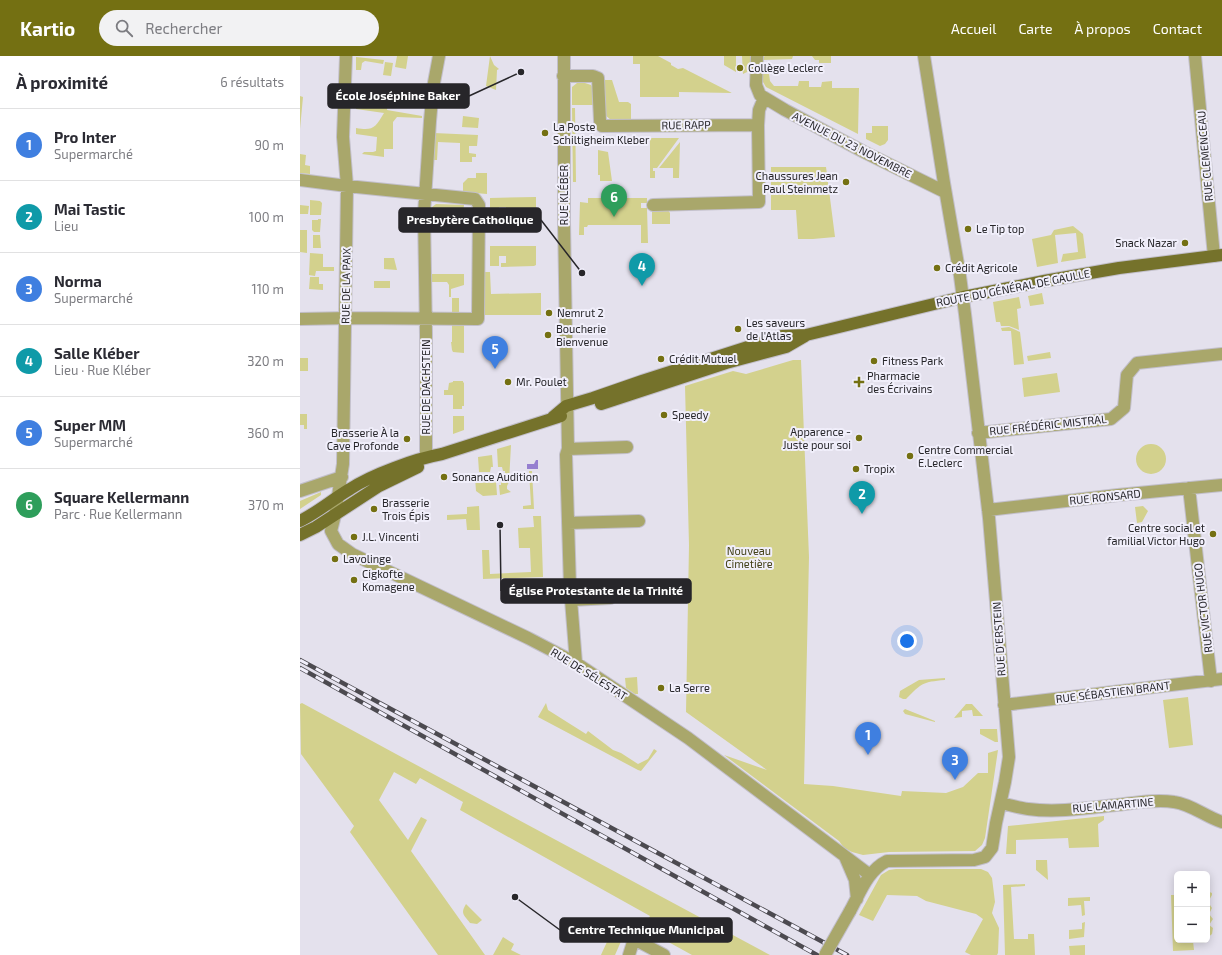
<!DOCTYPE html>
<html lang="fr">
<meta charset="utf-8">
<style>
body{margin:0;font-family:"Exo 2",sans-serif;background:#f2f2f3;color:#2b2b33}
.controls{position:absolute;right:12px;bottom:12px;display:grid;overflow:hidden;border-radius:6px;box-shadow:0 2px 10px #0003}
.controls button{width:36px;height:36px;display:grid;place-items:center;padding:0;border:0;border-bottom:1px solid #e1e1e2;background:#fff;color:#2b2b33;font:20px sans-serif}
.you{position:absolute;left:607px;top:585px;width:14px;height:14px;margin:-10px;border:3px solid #fff;border-radius:50%;background:#1a73e8;box-shadow:0 0 0 6px #1a73e833}
.badge{display:grid;place-items:center;width:26px;height:26px;border-radius:50%;background:#747012;color:#fff;font-size:13px;font-weight:700}
.pin{position:absolute;translate:-50% -33px;filter:drop-shadow(0 1px 2px #0008)}
.pin::after{content:'';position:absolute;top:21px;width:14px;height:12px;background:inherit;clip-path:polygon(0 0,100% 0,50% 100%)}
.list{margin:0;padding:0;list-style:none}
h2{display:flex;justify-content:space-between;align-items:center;height:52px;margin:0;padding:0 16px;font-size:17px}
h2 small{font-size:13px;font-weight:400;color:#7c7c81}
.list li{display:grid;grid-template-columns:26px 1fr auto;gap:12px;align-items:center;box-sizing:border-box;height:72px;padding:0 16px;border-top:1px solid #e1e1e2}
.list b{display:block;font-size:15px;white-space:nowrap}
.list p{margin:0;font-size:13px;white-space:nowrap;color:#7c7c81}
.list em{font-size:13px;font-style:normal;color:#7c7c81}
.icon{flex:none;width:22px;height:22px;fill:none;stroke:currentColor;stroke-width:2;stroke-linecap:round;stroke-linejoin:round}
.map{position:relative;flex:none;width:922px;height:899px;overflow:hidden}
header{display:flex;align-items:center;gap:24px;box-sizing:border-box;height:56px;padding:0 20px;background:#747012;color:#fff}
header strong{font-size:19px}
nav{display:flex;gap:22px;margin-inline-start:auto;font-size:14px}
.search{width:280px;height:36px;background:#f2f2f3;display:flex;align-items:center;gap:10px;box-sizing:border-box;padding:0 14px;border-radius:22px;color:#7c7c81;font-size:15px}
main{display:flex}
aside{flex:1;background:#fff}
.map>svg:first-child{display:block}
.green{fill:#d3d18d}
.water{fill:#957ed0}
.lines{fill:none;stroke-linecap:round;stroke-linejoin:round}
.minor-casing{stroke:#c2bfca;stroke-width:14}
.major-casing{stroke:#c2bfca;stroke-width:14}
.minor{stroke:#a9a76b;stroke-width:12}
.major{stroke:#75722b;stroke-width:12}
.rail-casing{stroke:#4c4a50;stroke-width:4.5}
.rail{stroke:#f1effb;stroke-width:3;stroke-dasharray:9;stroke-linecap:butt}
.minor-bridge-casing{stroke:#c2bfca;stroke-width:14;stroke-linecap:butt}
.minor-bridge{stroke:#a9a76b;stroke-width:12}
.poi-dot{fill:#747012;stroke:#f1effb;stroke-width:1.5}
.labels{text-anchor:middle;stroke-width:4;stroke-linejoin:round;paint-order:stroke}
.poi-label{font-size:11px;fill:#27262a;stroke:#f1effb;text-anchor:start}
.street-label{font-size:11px;fill:#27262a;stroke:#f1effb}
.park-label{font-size:11px;fill:#434118;stroke:#f1effb}
.leader{fill:none;stroke:#27262a;stroke-width:1.5}
.callout-dot{fill:#27262a;stroke:#f1effb;stroke-width:1.5}
.callout{fill:#27262a;stroke:#27262a;stroke-width:1.5}
.callout-label{font-size:12px;text-anchor:middle;font-weight:bold;fill:#fff}
</style>
<header>
<strong>Kartio</strong>
<div class="search"><svg class="icon" aria-label="search" viewBox="0 0 24 24"><circle cx="10" cy="10" r="6"/><path d="M15 15l6 6"/></svg>Rechercher</div>
<nav><a>Accueil</a><a>Carte</a><a>À propos</a><a>Contact</a></nav>
</header>
<main>
<aside>
<h2>À proximité<small>6 résultats</small></h2>
<ul class="list">
<li><span class="badge" style="background:#3f7fe0">1</span><div><b>Pro Inter</b><p>Supermarché</p></div><em>90 m</em></li>
<li><span class="badge" style="background:#0f9aa8">2</span><div><b>Mai Tastic</b><p>Lieu</p></div><em>100 m</em></li>
<li><span class="badge" style="background:#3f7fe0">3</span><div><b>Norma</b><p>Supermarché</p></div><em>110 m</em></li>
<li><span class="badge" style="background:#0f9aa8">4</span><div><b>Salle Kléber</b><p>Lieu · Rue Kléber</p></div><em>320 m</em></li>
<li><span class="badge" style="background:#3f7fe0">5</span><div><b>Super MM</b><p>Supermarché</p></div><em>360 m</em></li>
<li><span class="badge" style="background:#2e9e5b">6</span><div><b>Square Kellermann</b><p>Parc · Rue Kellermann</p></div><em>370 m</em></li>
</ul>
</aside>
<div class="map">
<svg width="922" height="899" viewBox="0 0 922 899">
<rect width="100%" height="100%" fill="#e4e1ed"/>
<path class="green" d="M97 0H108L106 13 95 11Z
M190 0 194 9 199 13 197 14 196 34 186 30Z
M333 0H358L371 7V9L378 13 383 12 432 37 379 36V41H340V8H333Z
M424 0H436V16L424 9Z
M442 0H451V14L443 18Z
M465 0H493L492 3 463 4V1Z
M512 0H531V7H519V4H515Z
M56 1 84 4 83 8 65 5 62 7 61 14H56Z
M85 6 93 7 91 20 83 19Z
M463 18H469L470 25 474 30H498L499 25H509V31H521L522 26 532 25V32H559L558 78 466 31 463 26Z
M305 24H312L319 46H328L331 48V64H311L305 59Z
M282 26 291 29 294 34V49H272V31L277 27Z
M0 40 3 41 0 73Z
M83 40 89 41 87 54 122 60V62L97 61 93 66V93H84V101L62 98 64 96H73L76 95 77 81 56 78V72C73 75 75 72 84 57L56 53V46H63L72 50 78 47Z
M272 52H275L276 126H273Z
M163 60 179 62 178 72 162 71Z
M572 70H588V84L585 88 580 90 566 83V77H572Z
M134 77 178 79 177 90H169V97L176 98V101H172V106H160V87L138 86 137 104H133Z
M350 82H379L357 112H353V115H355V122H350Z
M380 86 379 122H373V112H359Z
M298 94 308 96 312 125H300V119H298Z
M0 98 6 99 5 109 10 110V118L0 117Z
M471 111H526L535 181 513 183H498L496 154H471Z
M176 117H187V138L163 136V127L168 122H176Z
M236 141V161L234 162H201V158H206V151H199V162H190V142Z
M288 142H314V147L318 146 317 142H347V147H341V152H347L348 187H341V169H288L287 171H284V179H279L280 146 288 147Z
M10 144 20 145 22 147 21 159H10Z
M136 148 164 149 163 159 144 158 141 165H132V151Z
M0 149 9 150 8 158H0Z
M352 152 368 154 370 157V168H352Z
M18 163H21L20 176H14L12 174V164H18Z
M773 170 783 178 786 202 761 206 763 198 778 196 776 177 755 179 758 207 737 211 732 183 751 179 754 174Z
M0 174H7V197L0 196Z
M13 179H20L21 192H13Z
M190 190H236V209L234 210 201 211V207H206V200H199V210H190Z
M10 197 23 198V211H34V215H16L15 220 9 219Z
M84 202H94L97 214 84 213Z
M185 216H190L191 238 241 237V259H184V217Z
M132 218H164V229L151 233V241H149V229L147 226H132Z
M10 221H19V228H23V234L9 233Z
M74 225H90V232H74Z
M742 237 744 248 730 250 728 240Z
M719 241 721 252 717 253 719 274 709 270H701L700 266H696L693 246Z
M152 242H159V256H152Z
M152 269H164V297L153 296 152 294 151 286H158H152Z
M709 271 720 276 724 308 714 309 711 275H702L701 272Z
M750 296 751 302 728 305 727 300Z
M0 302H8V315H0Z
M493 304H501L509 501 504 728 533 730 601 740 602 735 646 737 663 731 678 717H688V697L698 694 685 782 682 789 675 795 589 796 563 799 552 796 544 792 539 785 424 699 467 714 386 656 389 489 385 330 433 315 446 318Z
M757 317 760 336 724 341 722 322Z
M153 325H163V326L164 327V350H162V353H153V339H144V334H148L149 327 153 326Z
M0 358H7V373H4V369H0Z
M153 360H164V374L153 378Z
M836 403a15 15 0 1 1 30 0a15 15 0 1 1-30 0Z
M211 389 209 426 207 430V433L211 436 200 439 199 429H201V425L205 424V415H203L202 411H198L197 393Z
M192 399 193 411H191L190 416H179L178 401Z
M229 415H232L234 453H223V450L231 449Z
M177 419H183L184 421H190L191 425H196L197 439 183 440 176 435 175 421H177Z
M21 436V439L0 453V445Z
M179 450 180 474H167L166 463 147 464V459L167 458V451Z
M843 450 848 455 842 466 837 467 835 451Z
M233 460H241L243 521 183 523 182 494H189L190 518 231 516 230 492H219L218 472 234 471Z
M337 621 338 638H335L326 632 325 622Z
M645 622V624C622 626 622 627 606 643H603L599 641 600 635 619 624Z
M888 641 893 689 869 692 863 644Z
M2 647 96 698 470 899H392L343 872 350 860 160 754 163 746 120 722 116 728 94 716 79 744 108 784 121 761 127 764 111 795 185 899H138L50 776 54 770 1 698 0 648Z
M246 647 248 654 286 678 288 675 313 694 321 697 338 708 348 703 354 693 357 695 341 715 338 714 238 661Z
M666 648H672L683 660H673L672 654 662 655V661L654 662Z
M605 653 635 665V666L605 658 603 655Z
M680 673H697L698 686H695L680 678Z
M804 760V764L798 768 799 791 769 792 768 782 716 784V798H706L708 770Z
M736 804H747L748 824 736 814Z
M596 813H681L688 816 692 822 695 846 692 857 699 872 698 897 697 899H671L665 896 683 863 676 858 626 845 617 840 587 839 573 865 559 859 581 819 589 814Z
M725 828V830L711 831 714 883H728V878H734L735 899H705L703 829Z
M907 835 912 837V839L908 846 912 852 909 858 913 863 909 869 913 872 912 878 907 882Z
M871 839H877V884H899L893 885 894 894 873 895Z
M790 841V845H784L785 859 782 860 781 849 768 850V842Z
M166 848 182 864 177 868 170 867C164 859 160 858 166 848Z
M324 864 330 865 315 899H301C306 889 313 869 324 864Z
M785 866 784 881 769 883V874L782 873V867Z
M203 881 214 888 211 894 221 899H193Z
M785 889V899H770L769 890Z"/>
<path class="water" d="M236 404H238V413H227V408H234Z"/>
<g class="lines">
<g class="minor-casing">
<path id="minor" d="M46 0 43 81 47 130 43 408 35 459 31 475 38 488 52 498 228 582 276 607 388 682 570 819
M264 0V166L268 393 266 399 270 531 276 607
M457 0 456 29 460 39 485 54 564 96 645 136
M895 0 914 200
M263 20H293L298 22 300 65 302 70 458 69
M0 124 47 130 175 143 179 149 178 263 50 262 0 263
M353 149 459 146 458 69 459 54 464 42
M678 377 811 363 824 352 827 319 837 307 922 298
M268 393 327 391
M126 401V278L124 158 130 65 133 32 139 0
M889 432 911 625
M0 435 42 421
M688 454 818 439 922 429
M268 467 339 465
M271 544 310 542
M704 649 922 623
M701 747C710 749 719 752 728 753 757 757 788 752 816 749 835 747 855 743 874 746 891 748 906 761 922 766
M546 803 555 824 557 843
M550 855C560 837 568 814 587 805L674 804 685 801 692 792 696 767 705 726 709 701 689 462 665 258 660 220 644 127 624 0
M329 899 334 883 364 899"/>
</g>
<g class="major-casing">
<path id="major" d="M301 348 426 307 486 291 505 280
M253 361 266 350 293 342 342 325 482 280 506 279 663 241 744 225 819 212 922 199
M0 465C18 456 33 443 50 433 73 418 115 403 142 398L261 360
M0 479 16 471 79 430 118 411"/>
</g>
<use href="#minor" class="minor"/>
<use href="#major" class="major"/>
<g class="rail-casing">
<path id="rail" d="M0 604 547 899
M0 612 517 899"/>
</g>
<use href="#rail" class="rail"/>
<g class="minor-bridge-casing">
<path id="minor-bridge" d="M525 899 550 855"/>
</g>
<use href="#minor-bridge" class="minor-bridge"/>
</g>
<g class="poi-dot">
<circle cx="440" cy="12" r="4"/>
<circle cx="245" cy="77" r="4"/>
<circle cx="546" cy="126" r="4"/>
<circle cx="668" cy="173" r="4"/>
<circle cx="885" cy="187" r="4"/>
<circle cx="637" cy="212" r="4"/>
<circle cx="249" cy="257" r="4"/>
<circle cx="438" cy="273" r="4"/>
<circle cx="248" cy="279" r="4"/>
<circle cx="361" cy="303" r="4"/>
<circle cx="574" cy="305" r="4"/>
<circle cx="208" cy="326" r="4"/>
<path d="M557 320h4v4h4v4h-4v4h-4v-4h-4v-4h4z"/>
<circle cx="364" cy="359" r="4"/>
<circle cx="559" cy="382" r="4"/>
<circle cx="107" cy="383" r="4"/>
<circle cx="610" cy="400" r="4"/>
<circle cx="556" cy="413" r="4"/>
<circle cx="144" cy="421" r="4"/>
<circle cx="74" cy="453" r="4"/>
<circle cx="913" cy="478" r="4"/>
<circle cx="54" cy="481" r="4"/>
<circle cx="35" cy="503" r="4"/>
<circle cx="54" cy="524" r="4"/>
<circle cx="361" cy="632" r="4"/>
</g>
<g class="labels">
<g class="poi-label">
<text x="448" y="16">Collège Leclerc</text>
<text x="253" y="75">La Poste<tspan x="253" dy="13">Schiltigheim Kleber</tspan></text>
<text x="538" y="124" text-anchor="end">Chaussures Jean<tspan x="538" dy="13">Paul Steinmetz</tspan></text>
<text x="676" y="177">Le Tip top</text>
<text x="877" y="191" text-anchor="end">Snack Nazar</text>
<text x="645" y="216">Crédit Agricole</text>
<text x="257" y="261">Nemrut 2</text>
<text x="446" y="271">Les saveurs<tspan x="446" dy="13">de l'Atlas</tspan></text>
<text x="256" y="277">Boucherie<tspan x="256" dy="13">Bienvenue</tspan></text>
<text x="369" y="307">Crédit Mutuel</text>
<text x="582" y="309">Fitness Park</text>
<text x="567" y="324">Pharmacie<tspan x="567" dy="13">des Écrivains</tspan></text>
<text x="216" y="330">Mr. Poulet</text>
<text x="372" y="363">Speedy</text>
<text x="551" y="380" text-anchor="end">Apparence -<tspan x="551" dy="13">Juste pour soi</tspan></text>
<text x="99" y="381" text-anchor="end">Brasserie À la<tspan x="99" dy="13">Cave Profonde</tspan></text>
<text x="618" y="398">Centre Commercial<tspan x="618" dy="13">E.Leclerc</tspan></text>
<text x="564" y="417">Tropix</text>
<text x="152" y="425">Sonance Audition</text>
<text x="82" y="451">Brasserie<tspan x="82" dy="13">Trois Épis</tspan></text>
<text x="905" y="476" text-anchor="end">Centre social et<tspan x="905" dy="13">familial Victor Hugo</tspan></text>
<text x="62" y="485">J.L. Vincenti</text>
<text x="43" y="507">Lavolinge</text>
<text x="62" y="522">Cigkofte<tspan x="62" dy="13">Komagene</tspan></text>
<text x="369" y="636">La Serre</text>
</g>
<g class="street-label">
<text transform="translate(386 69) rotate(-1)" y="4">RUE RAPP</text>
<text transform="translate(552 89) rotate(27)" y="4">AVENUE DU 23 NOVEMBRE</text>
<text transform="translate(905 100) rotate(-95)" y="4">RUE CLEMENCEAU</text>
<text transform="translate(264 139) rotate(-90)" y="4">RUE KLÉBER</text>
<text transform="translate(46 230) rotate(-89)" y="4">RUE DE LA PAIX</text>
<text transform="translate(713 232) rotate(-11)" y="4">ROUTE DU GÉNÉRAL DE GAULLE</text>
<text transform="translate(126 331) rotate(-90)" y="4">RUE DE DACHSTEIN</text>
<text transform="translate(748 369) rotate(-6)" y="4">RUE FRÉDÉRIC MISTRAL</text>
<text transform="translate(805 441) rotate(-6)" y="4">RUE RONSARD</text>
<text transform="translate(903 552) rotate(-97)" y="4">RUE VICTOR HUGO</text>
<text transform="translate(699 583) rotate(-94)" y="4">RUE D'ERSTEIN</text>
<text transform="translate(289 618) rotate(32)" y="4">RUE DE SÉLESTAT</text>
<text transform="translate(813 636) rotate(-7)" y="4">RUE SÉBASTIEN BRANT</text>
<text transform="translate(813 749) rotate(-5)" y="4">RUE LAMARTINE</text>
</g>
<g class="park-label">
<text x="449" y="499">Nouveau<tspan x="449" dy="13">Cimetière</tspan></text>
</g>
</g>
<path class="leader" d="M221 16L169 40M282 217L241 164M200 469L201 535M215 841L260 874"/>
<g class="callout-dot">
<circle cx="221" cy="16" r="4"/>
<circle cx="282" cy="217" r="4"/>
<circle cx="200" cy="469" r="4"/>
<circle cx="215" cy="841" r="4"/>
</g>
<g class="callout">
<rect x="28" y="28" width="141" height="24" rx="4"/>
<rect x="99" y="152" width="142" height="24" rx="4"/>
<rect x="201" y="523" width="190" height="24" rx="4"/>
<rect x="260" y="862" width="172" height="24" rx="4"/>
</g>
<g class="callout-label">
<text x="98" y="44">École Joséphine Baker</text>
<text x="170" y="168">Presbytère Catholique</text>
<text x="296" y="539">Église Protestante de la Trinité</text>
<text x="346" y="878">Centre Technique Municipal</text>
</g>
</svg>
<div class="controls">
<button>+</button>
<button>−</button>
</div>
<div class="you"></div>
<div class="pin badge" style="left:568px;top:699px;background:#3f7fe0">1</div>
<div class="pin badge" style="left:562px;top:458px;background:#0f9aa8">2</div>
<div class="pin badge" style="left:655px;top:724px;background:#3f7fe0">3</div>
<div class="pin badge" style="left:342px;top:230px;background:#0f9aa8">4</div>
<div class="pin badge" style="left:195px;top:313px;background:#3f7fe0">5</div>
<div class="pin badge" style="left:314px;top:161px;background:#2e9e5b">6</div>
</div>
</main>
